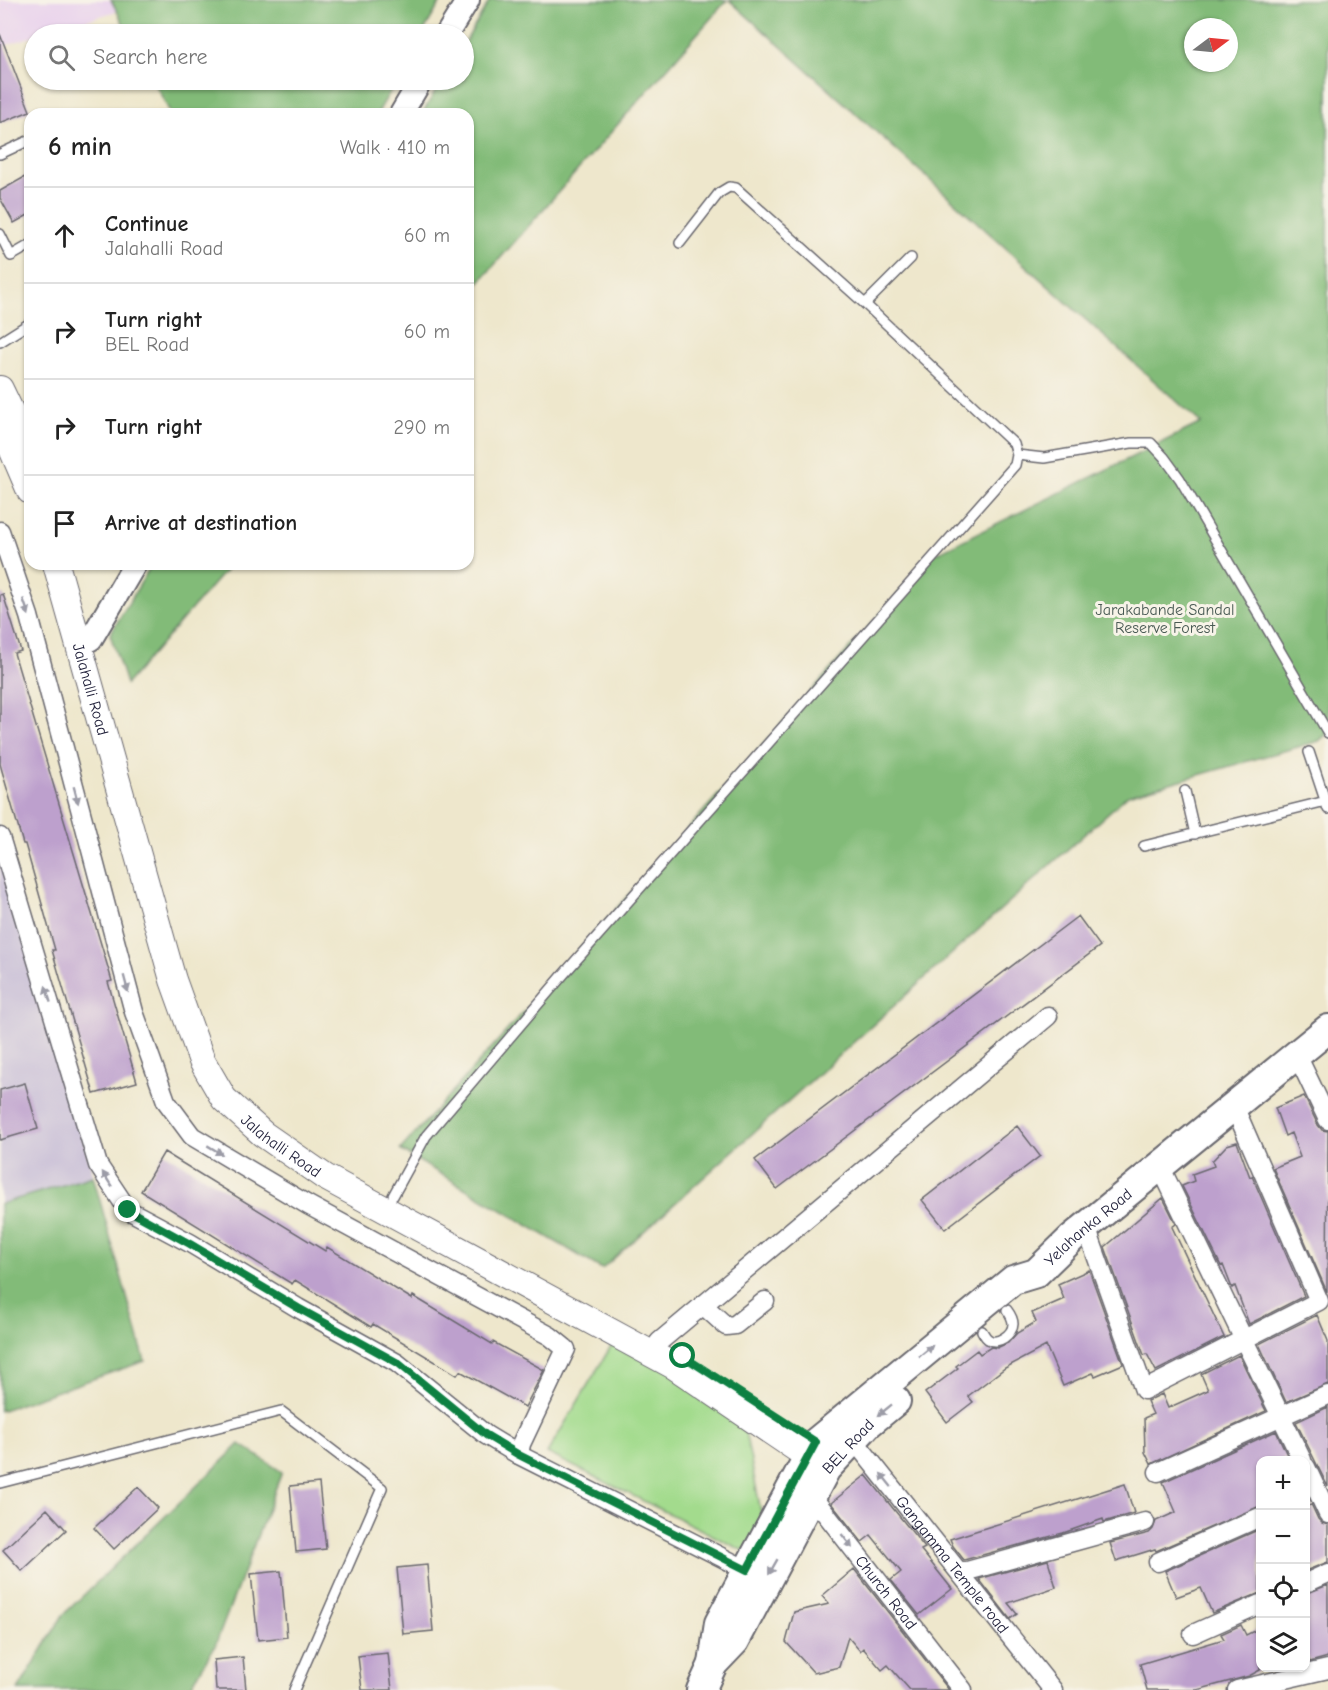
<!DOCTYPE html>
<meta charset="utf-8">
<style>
body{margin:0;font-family:"Comic Neue",sans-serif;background:#f2f2f2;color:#222}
.controls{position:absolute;right:18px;bottom:18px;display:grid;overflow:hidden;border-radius:12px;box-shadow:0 2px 4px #0004}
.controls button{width:54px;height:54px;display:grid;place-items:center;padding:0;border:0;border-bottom:2px solid #e0e0e0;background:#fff;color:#222;font:30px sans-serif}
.compass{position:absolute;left:1184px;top:18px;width:54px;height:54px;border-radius:50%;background:#fff;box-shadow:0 2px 4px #0004;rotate:74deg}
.stop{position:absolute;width:18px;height:18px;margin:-14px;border:4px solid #0b8043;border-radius:50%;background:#fff}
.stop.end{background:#0b8043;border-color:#fff;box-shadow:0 2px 6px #0008}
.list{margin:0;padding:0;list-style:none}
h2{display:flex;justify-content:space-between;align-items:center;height:78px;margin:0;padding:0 24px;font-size:26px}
h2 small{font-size:20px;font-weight:400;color:#767676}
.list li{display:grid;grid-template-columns:39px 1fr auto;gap:18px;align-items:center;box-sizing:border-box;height:96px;padding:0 24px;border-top:2px solid #e0e0e0}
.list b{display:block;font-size:22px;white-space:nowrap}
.list p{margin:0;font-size:20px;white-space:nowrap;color:#767676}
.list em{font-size:20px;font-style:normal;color:#767676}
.icon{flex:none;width:33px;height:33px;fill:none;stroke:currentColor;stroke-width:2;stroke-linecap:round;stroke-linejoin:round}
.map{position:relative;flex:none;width:1328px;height:1690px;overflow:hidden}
.search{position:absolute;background:#fff;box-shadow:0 2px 4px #0004;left:24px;top:24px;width:450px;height:66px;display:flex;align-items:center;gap:15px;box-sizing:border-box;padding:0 21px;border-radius:33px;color:#767676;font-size:22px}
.panel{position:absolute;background:#fff;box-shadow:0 2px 4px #0004;left:24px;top:108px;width:450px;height:462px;border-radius:18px}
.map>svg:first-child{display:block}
.built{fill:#e9d2ed}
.industrial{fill:#c9bfd7}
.green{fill:#a3db8d;stroke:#627e64;stroke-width:1.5}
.forest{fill:#82bb78;stroke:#526e5a;stroke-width:1.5;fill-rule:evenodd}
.building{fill:#bda0cd}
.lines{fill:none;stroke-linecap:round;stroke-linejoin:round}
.service-casing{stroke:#69676e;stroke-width:12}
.minor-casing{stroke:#69676e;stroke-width:21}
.tertiary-casing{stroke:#69676e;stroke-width:26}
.secondary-casing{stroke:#69676e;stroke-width:28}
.primary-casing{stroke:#69676e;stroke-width:32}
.service{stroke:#fff;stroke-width:9}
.minor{stroke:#fff;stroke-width:18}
.tertiary{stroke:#fff;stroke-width:22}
.secondary{stroke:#fff;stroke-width:26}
.primary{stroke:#fff;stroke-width:28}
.oneway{fill:#9c9ca7}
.route{stroke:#0b8043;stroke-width:8}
.labels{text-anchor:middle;stroke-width:6;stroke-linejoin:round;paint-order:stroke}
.park-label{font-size:16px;fill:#495a54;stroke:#f7f3e8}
.street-label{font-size:16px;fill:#22223b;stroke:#f7f3e8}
</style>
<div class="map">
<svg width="1328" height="1690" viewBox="0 0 1328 1690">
<rect width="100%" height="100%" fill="#f7f3e8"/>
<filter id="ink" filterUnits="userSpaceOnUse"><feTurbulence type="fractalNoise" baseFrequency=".0167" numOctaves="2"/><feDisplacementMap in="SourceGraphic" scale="12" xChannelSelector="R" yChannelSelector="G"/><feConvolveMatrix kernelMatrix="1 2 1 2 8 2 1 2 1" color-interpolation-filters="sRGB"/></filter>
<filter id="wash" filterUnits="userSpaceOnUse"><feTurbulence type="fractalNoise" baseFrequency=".008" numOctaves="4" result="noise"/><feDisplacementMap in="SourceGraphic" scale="24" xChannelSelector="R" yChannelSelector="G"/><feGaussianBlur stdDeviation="1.35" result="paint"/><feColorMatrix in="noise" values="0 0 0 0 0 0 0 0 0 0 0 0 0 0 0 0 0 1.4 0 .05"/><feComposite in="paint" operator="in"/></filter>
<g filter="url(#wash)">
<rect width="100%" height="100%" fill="#eee7cc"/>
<path class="built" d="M0 0H111L117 11 40 34H34V36L0 47Z"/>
<path class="industrial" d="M0 841 145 1361 0 1411Z"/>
<path class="green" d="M616 1338 741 1411 765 1532 754 1556 547 1453Z"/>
<path class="forest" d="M111 0H442L422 34H129Z
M490 0H727L468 295V114H422L442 80H464V44Z
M729 0H1328V733L1319 741 1128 795 602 1269 400 1150 933 555 1201 423ZM1193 27H1229V63H1193Z
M153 80H397L377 114H171Z
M152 564H231L126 684 110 634Z
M93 1176 145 1361 0 1411V1204Z
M240 1444 282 1472 215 1646 189 1690H18L63 1615Z"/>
<g id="blocks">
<path class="building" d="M0 34 30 111 0 123Z
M30 174V214L14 223 0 198V191Z
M3 594 21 651 14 653 112 981 108 982 137 1082 94 1094 52 950H55L25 844H23L0 764V595Z
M1078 916 1100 946 777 1189 755 1160Z
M25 1083 38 1129 0 1140V1090Z
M1304 1096 1318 1125 1322 1130 1328 1131 1327 1292 1273 1168 1300 1157 1291 1133 1285 1136 1275 1108Z
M1017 1126 1040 1156 945 1229 922 1200Z
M1237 1142 1250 1177 1252 1176 1304 1296 1249 1324 1235 1286 1232 1288 1223 1265 1221 1266 1182 1186 1194 1181 1192 1174 1214 1166 1212 1161 1227 1145Z
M164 1152 325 1251 327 1247 412 1299 413 1296 492 1344 493 1342 544 1370 525 1407 460 1371 457 1375 373 1324 371 1327 295 1280 292 1284 141 1191Z
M1163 1198 1176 1224 1172 1227 1224 1337 1156 1371 1147 1354 1144 1355 1105 1247Z
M1089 1270 1123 1364 1095 1376 1093 1373 1063 1386 1046 1346 1005 1368 968 1396 973 1402 947 1422 925 1393 958 1368 956 1366 977 1350 980 1354 991 1347 997 1348 1008 1343 1017 1333 1036 1322 1032 1313 1064 1299 1058 1284Z
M1317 1315 1328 1341V1384L1286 1402 1259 1344Z
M1239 1355 1266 1411 1151 1464 1145 1452 1144 1418 1153 1414 1147 1401 1162 1394 1168 1408 1208 1390 1201 1374Z
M1328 1407V1487L1296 1422Z
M1276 1431 1288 1457 1281 1461H1260V1506L1156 1551 1155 1549 1116 1561 1110 1543 1149 1533 1153 1529 1156 1521 1176 1512 1163 1482Z
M866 1475 925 1548 921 1550 952 1589 919 1615 891 1580 901 1572 871 1535 862 1542 831 1503Z
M319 1483 326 1549 296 1552 290 1486Z
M1125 1484 1134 1513 1104 1522 1103 1519 1063 1533 964 1560 953 1546 950 1539Z
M138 1487 158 1508 114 1549 94 1528Z
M1311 1504 1318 1519 1322 1523 1328 1525V1562L1305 1571V1507Z
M47 1509 66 1530 22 1571 3 1550Z
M1260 1529V1593L1212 1613 1201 1588 1176 1597 1165 1571Z
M1048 1560 1056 1587 1008 1603 1017 1614 1010 1619 979 1579Z
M427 1565 433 1631 403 1634 397 1568Z
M854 1569 949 1690H910L888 1665 882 1670 863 1648 860 1651 848 1637 839 1667 814 1673 786 1642 794 1612 829 1604 822 1596Z
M281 1571 287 1637 258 1640 251 1574Z
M1328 1585V1657L1310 1662 1305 1652V1594Z
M1241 1625 1246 1635 1260 1628V1670L1249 1676 1197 1690H1147L1140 1664 1224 1639 1221 1634Z
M388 1653 392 1690H362L358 1656Z
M243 1657 246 1690H216L214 1660Z"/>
</g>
</g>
<g filter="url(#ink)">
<use href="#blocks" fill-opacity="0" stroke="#69676e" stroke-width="1.5"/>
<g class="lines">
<g class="service-casing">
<path id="service" d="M0 154 30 140
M0 234 11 256 30 245
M865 304 911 258
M0 342 30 323
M1017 455 1044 458 1131 443H1151L1164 457 1180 479 1328 733
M1309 752 1328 809
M1185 791 1195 834
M1144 846 1326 801
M393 1196 426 1136 563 975 1015 465 1017 455 1014 444 865 304 736 188 729 187 719 193 680 243
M982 1331C984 1334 985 1337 988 1339 997 1346 1013 1334 1013 1324 1013 1318 1010 1314 1007 1310
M0 1483 281 1411 382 1488 294 1690"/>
</g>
<g class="minor-casing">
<g id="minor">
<path d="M0 531 29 616 134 1012 166 1101 192 1136 308 1205 550 1336 566 1349 521 1444 519 1455"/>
<path d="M0 837 98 1165 128 1210 190 1243 298 1308 397 1363 486 1435 519 1455 747 1570"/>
<path d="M1297 1055 1328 1120"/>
<path d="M1160 1166 1302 1460"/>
<path d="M1086 1227 1144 1390 1319 1301 1234 1106"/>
<path d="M703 1305 726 1326 735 1325 765 1301"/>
<path d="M659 1342 1048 1016"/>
<path id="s1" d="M853 1439 1053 1690"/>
<path d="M1306 1467 1328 1514"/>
<path d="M1158 1472 1328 1395"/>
<path id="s2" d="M811 1495 963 1690"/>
<path d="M1158 1562 1260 1517"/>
<path d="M960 1573 1145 1522"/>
<path d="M1306 1583 1328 1573"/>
<path d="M1193 1634 1260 1604"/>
<path d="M1237 1690 1328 1669"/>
</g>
</g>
<g class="tertiary-casing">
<path id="tertiary" d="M447 34 468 0
M401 114 421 80
M79 644 91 639 135 564"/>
</g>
<g class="secondary-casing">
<g id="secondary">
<path d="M0 389 23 437"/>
<path d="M0 421 30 491"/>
<path id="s3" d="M56 564 173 980 202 1061 224 1099 263 1134 325 1177 674 1366 825 1468"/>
</g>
</g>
<g class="primary-casing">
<g id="primary">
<path id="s4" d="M713 1664 735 1641 826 1469 868 1424 896 1401"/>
<path id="s5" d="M701 1690 713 1664 719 1623 816 1442 1013 1280 1036 1273 1072 1238 1328 1029"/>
</g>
</g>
<use href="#service" class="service"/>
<use href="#minor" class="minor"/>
<use href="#tertiary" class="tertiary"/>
<use href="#secondary" class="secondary"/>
<use href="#primary" class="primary"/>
</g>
<defs><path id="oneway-solid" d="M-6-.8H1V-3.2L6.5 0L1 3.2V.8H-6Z" transform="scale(1.5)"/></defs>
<g class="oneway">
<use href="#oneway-solid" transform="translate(26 607) rotate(71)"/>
<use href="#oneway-solid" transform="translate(76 795) rotate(75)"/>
<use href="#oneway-solid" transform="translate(126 984) rotate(75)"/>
<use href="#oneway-solid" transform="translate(48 994) rotate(-107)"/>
<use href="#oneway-solid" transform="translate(215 1150) rotate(31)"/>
<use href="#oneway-solid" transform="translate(107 1179) rotate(-123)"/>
<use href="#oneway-solid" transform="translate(926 1351) rotate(-39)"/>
<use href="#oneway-solid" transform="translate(885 1410) rotate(141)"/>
<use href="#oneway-solid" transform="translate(886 1480) rotate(-129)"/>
<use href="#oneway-solid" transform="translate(847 1541) rotate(52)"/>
<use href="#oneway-solid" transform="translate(773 1567) rotate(120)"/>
</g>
</g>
<g class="lines" filter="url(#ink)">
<path class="route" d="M128 1210 190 1244 298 1308 398 1363 486 1435 519 1455 747 1570 816 1442 683 1356"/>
</g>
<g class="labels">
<g class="park-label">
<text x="1165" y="615">Jarakabande Sandal<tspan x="1165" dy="18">Reserve Forest</tspan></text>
</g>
<g class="street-label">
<text dy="6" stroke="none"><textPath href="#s3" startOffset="130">Jalahalli Road</textPath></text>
<text dy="6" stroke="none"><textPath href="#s3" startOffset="636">Jalahalli Road</textPath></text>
<text dy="6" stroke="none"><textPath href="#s5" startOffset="624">Yelahanka Road</textPath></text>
<text dy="6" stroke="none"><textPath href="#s4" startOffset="258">BEL Road</textPath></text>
<text dy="6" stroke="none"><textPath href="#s1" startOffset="160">Gangamma Temple road</textPath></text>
<text dy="6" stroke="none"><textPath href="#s2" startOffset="123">Church Road</textPath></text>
</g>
</g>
</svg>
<div class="controls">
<button>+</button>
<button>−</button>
<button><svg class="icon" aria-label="locate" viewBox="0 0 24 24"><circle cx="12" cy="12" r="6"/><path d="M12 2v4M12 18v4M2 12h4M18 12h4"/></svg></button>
<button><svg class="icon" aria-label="layers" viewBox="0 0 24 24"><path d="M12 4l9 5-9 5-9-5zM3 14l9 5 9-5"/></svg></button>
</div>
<svg class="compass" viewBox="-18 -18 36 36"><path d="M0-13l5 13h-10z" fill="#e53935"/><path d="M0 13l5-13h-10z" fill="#767676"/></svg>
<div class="stop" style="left:683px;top:1356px"></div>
<div class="stop end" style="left:128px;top:1210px"></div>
<div class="search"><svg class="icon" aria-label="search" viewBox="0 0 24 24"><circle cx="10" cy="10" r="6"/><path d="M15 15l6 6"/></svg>Search here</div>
<section class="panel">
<h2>6 min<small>Walk · 410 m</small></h2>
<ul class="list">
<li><svg class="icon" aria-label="ahead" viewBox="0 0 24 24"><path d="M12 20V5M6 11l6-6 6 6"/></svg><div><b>Continue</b><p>Jalahalli Road</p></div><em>60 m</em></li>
<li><svg class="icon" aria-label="right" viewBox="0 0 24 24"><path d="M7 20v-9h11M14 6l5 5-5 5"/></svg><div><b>Turn right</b><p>BEL Road</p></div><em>60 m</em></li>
<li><svg class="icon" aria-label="right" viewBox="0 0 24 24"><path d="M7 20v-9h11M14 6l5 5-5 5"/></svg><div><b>Turn right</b></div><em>290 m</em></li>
<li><svg class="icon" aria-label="arrive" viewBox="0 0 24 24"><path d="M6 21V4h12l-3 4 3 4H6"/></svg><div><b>Arrive at destination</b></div></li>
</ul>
</section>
</div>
